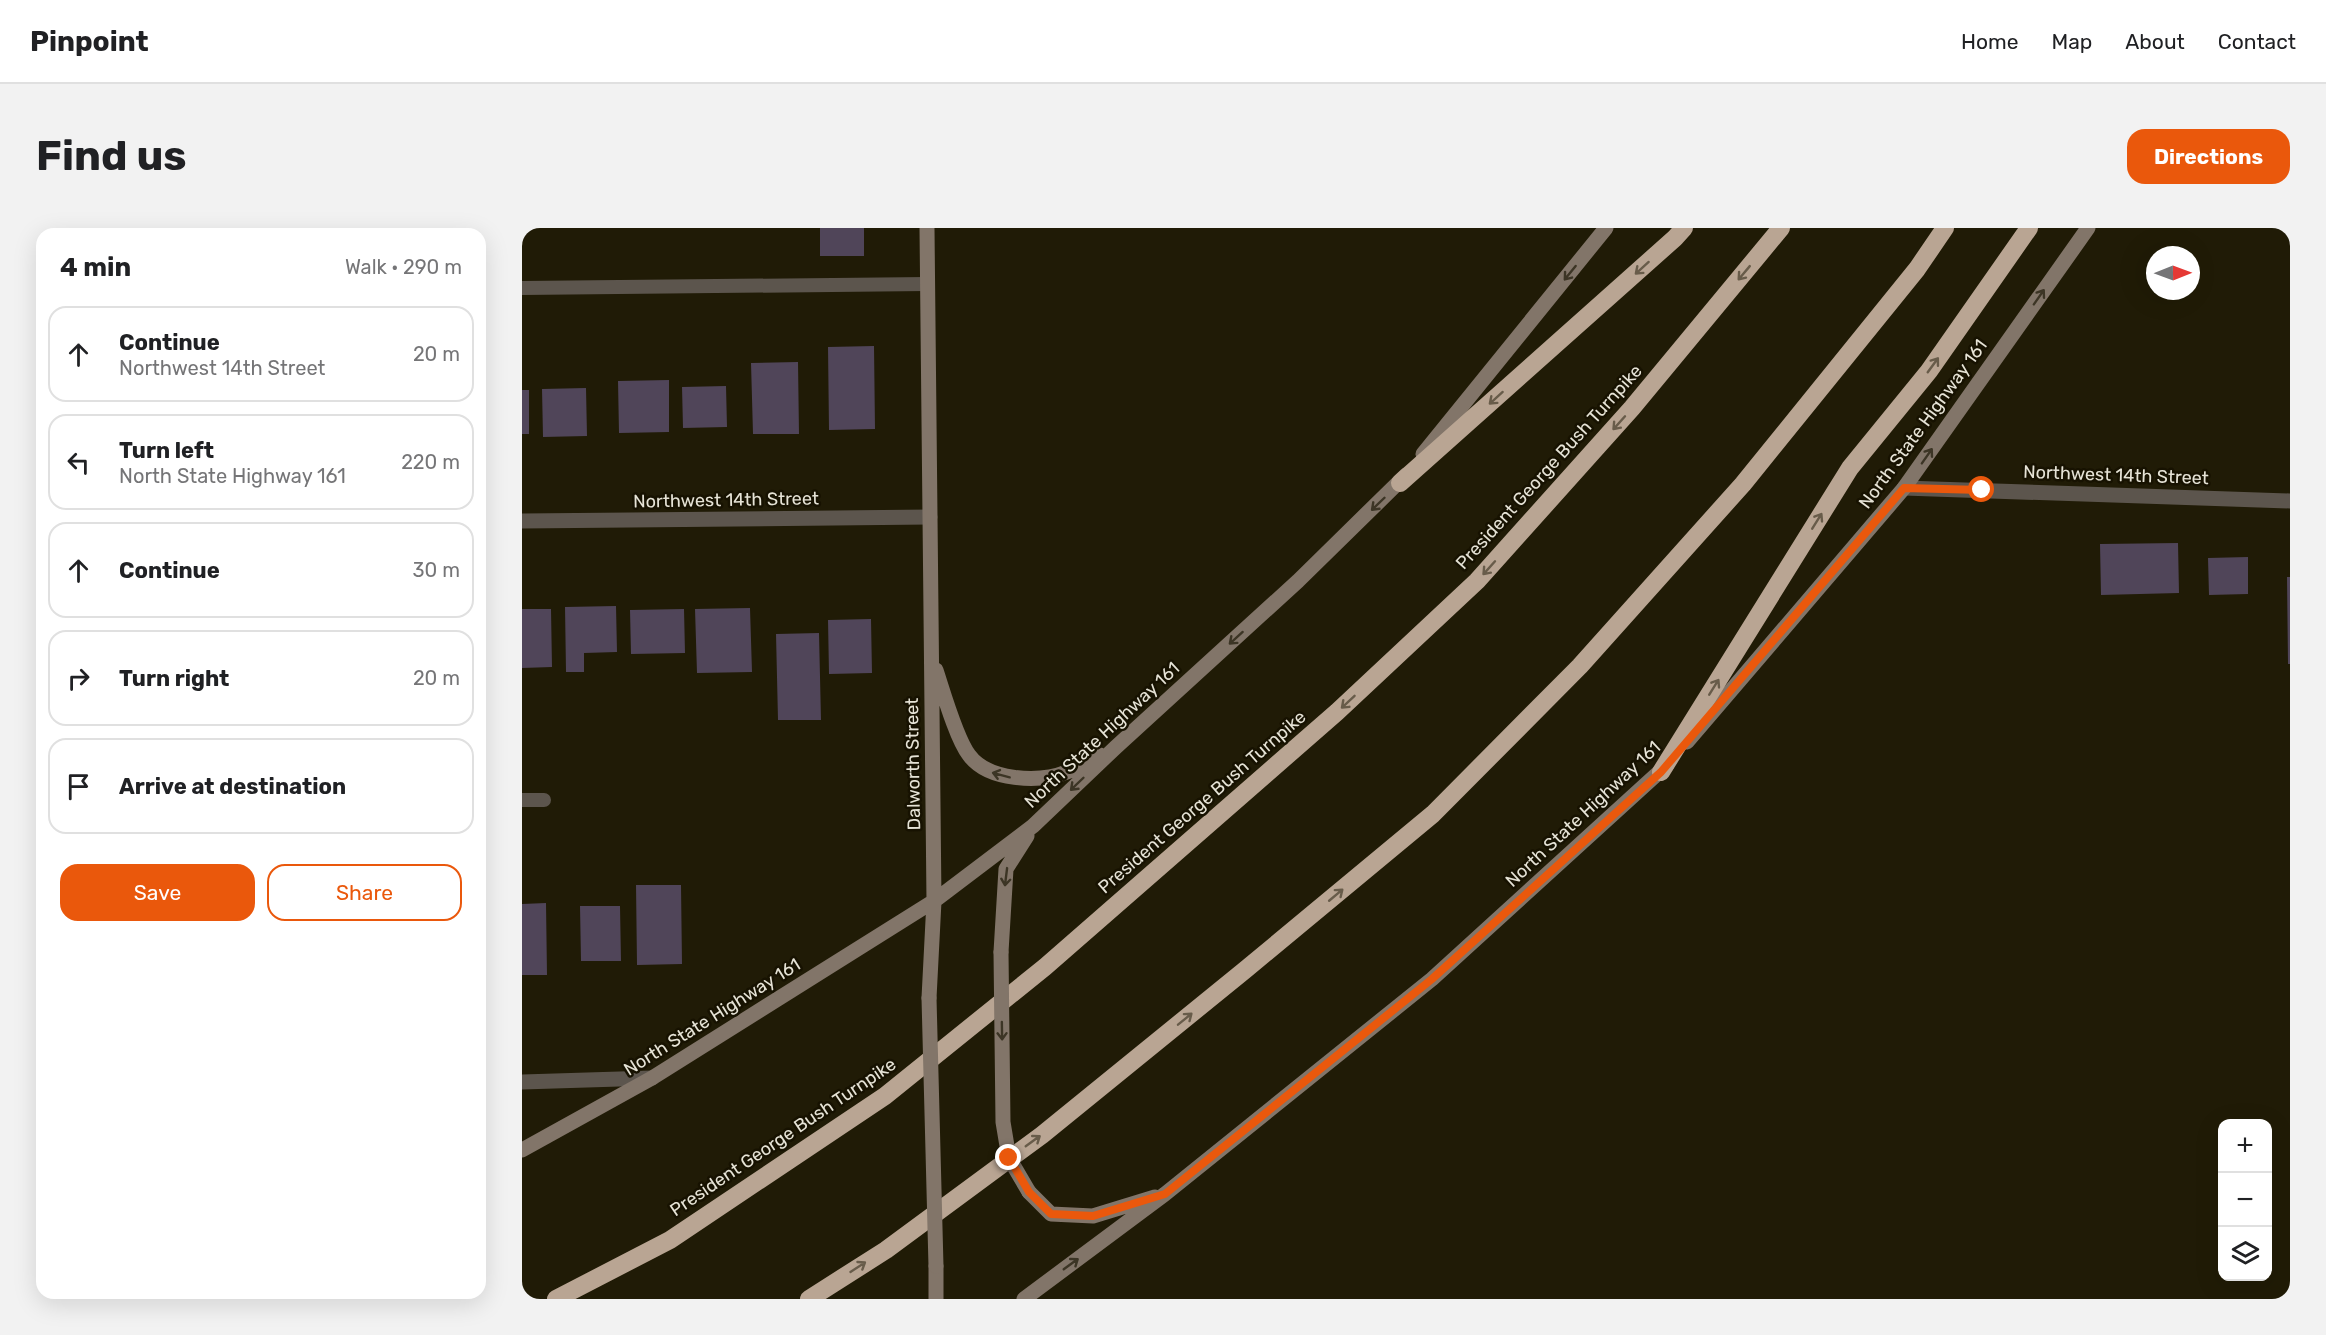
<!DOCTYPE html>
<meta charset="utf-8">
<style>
body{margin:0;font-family:Rubik,sans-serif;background:#f2f2f2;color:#202124}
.controls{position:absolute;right:18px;bottom:18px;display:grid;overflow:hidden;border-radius:12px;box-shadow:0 6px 24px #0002}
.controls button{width:54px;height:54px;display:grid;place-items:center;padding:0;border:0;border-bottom:2px solid #e0e0e0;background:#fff;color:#202124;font:30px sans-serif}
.compass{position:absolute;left:1624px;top:18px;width:54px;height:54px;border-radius:50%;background:#fff;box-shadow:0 6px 24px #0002;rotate:89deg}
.stop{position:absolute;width:18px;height:18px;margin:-14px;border:4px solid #ea580c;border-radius:50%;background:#fff}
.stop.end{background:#ea580c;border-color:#fff;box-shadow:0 2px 6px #0008}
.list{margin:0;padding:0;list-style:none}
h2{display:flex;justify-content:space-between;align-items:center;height:78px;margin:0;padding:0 24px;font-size:26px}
h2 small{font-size:20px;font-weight:400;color:#757577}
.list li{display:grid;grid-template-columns:39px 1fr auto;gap:18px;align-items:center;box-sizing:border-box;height:96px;margin:0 12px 12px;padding:0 12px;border:2px solid #e0e0e0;border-radius:18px}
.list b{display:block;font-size:22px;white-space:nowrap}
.list p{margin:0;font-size:20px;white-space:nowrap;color:#757577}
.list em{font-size:20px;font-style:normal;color:#757577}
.actions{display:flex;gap:12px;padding:18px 24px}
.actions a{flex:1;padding:14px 0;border:2px solid #ea580c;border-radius:18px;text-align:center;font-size:21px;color:#ea580c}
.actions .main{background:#ea580c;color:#fff}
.icon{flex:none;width:33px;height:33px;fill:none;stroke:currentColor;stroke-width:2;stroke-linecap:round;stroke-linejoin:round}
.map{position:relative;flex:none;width:1768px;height:1071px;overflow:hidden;border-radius:18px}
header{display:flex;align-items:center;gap:36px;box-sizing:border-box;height:84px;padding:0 30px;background:#fff;border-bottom:2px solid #e0e0e0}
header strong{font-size:28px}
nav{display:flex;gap:33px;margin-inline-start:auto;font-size:21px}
.intro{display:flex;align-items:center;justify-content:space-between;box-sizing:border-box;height:144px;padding:0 36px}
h1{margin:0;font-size:42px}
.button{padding:15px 27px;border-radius:18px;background:#ea580c;color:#fff;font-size:21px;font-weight:700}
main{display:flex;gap:36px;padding:0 36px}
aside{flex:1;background:#fff;border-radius:18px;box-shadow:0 6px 24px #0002}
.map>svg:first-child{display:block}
.building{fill:#504559}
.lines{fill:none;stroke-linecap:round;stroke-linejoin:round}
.lane{stroke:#5c554d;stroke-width:14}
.street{stroke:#5c554d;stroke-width:15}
.secondary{stroke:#827569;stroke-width:15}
.highway{stroke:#b9a593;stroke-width:18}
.secondary-bridge{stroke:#827569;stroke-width:15}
.oneway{stroke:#685c4a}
.oneway2{stroke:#3c3525}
.route{stroke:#ea580c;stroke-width:8}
.labels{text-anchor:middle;stroke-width:5;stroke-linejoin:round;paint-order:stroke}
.street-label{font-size:18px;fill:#e6e3d6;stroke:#171201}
</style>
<header>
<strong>Pinpoint</strong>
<nav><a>Home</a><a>Map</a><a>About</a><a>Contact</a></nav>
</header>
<div class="intro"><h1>Find us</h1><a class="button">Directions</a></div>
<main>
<aside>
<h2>4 min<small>Walk · 290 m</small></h2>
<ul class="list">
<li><svg class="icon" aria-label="ahead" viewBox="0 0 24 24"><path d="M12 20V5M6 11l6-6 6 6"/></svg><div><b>Continue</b><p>Northwest 14th Street</p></div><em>20 m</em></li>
<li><svg class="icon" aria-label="left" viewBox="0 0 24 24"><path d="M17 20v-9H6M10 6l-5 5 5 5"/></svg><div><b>Turn left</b><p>North State Highway 161</p></div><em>220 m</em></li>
<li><svg class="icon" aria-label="ahead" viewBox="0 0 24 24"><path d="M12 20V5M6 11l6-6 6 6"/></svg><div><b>Continue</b></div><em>30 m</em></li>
<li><svg class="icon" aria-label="right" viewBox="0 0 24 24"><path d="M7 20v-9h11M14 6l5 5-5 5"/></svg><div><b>Turn right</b></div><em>20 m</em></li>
<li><svg class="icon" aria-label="arrive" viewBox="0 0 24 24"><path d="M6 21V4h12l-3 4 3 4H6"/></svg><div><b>Arrive at destination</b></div></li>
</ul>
<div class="actions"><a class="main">Save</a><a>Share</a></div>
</aside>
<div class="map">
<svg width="1768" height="1071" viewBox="0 0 1768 1071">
<rect width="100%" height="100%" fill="#201b06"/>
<path class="building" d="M298 0H342V28H298Z
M352 118 353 201 307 202 306 119Z
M276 134 277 206H231L229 135Z
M147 152V204L97 205 96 153Z
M204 158 205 199 161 200 160 159Z
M64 160 65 208 21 209 20 161Z
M0 162H7V206H0Z
M1656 315 1657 365 1579 367 1578 316Z
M1726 329V366L1687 367 1686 330Z
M1765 349H1768V436H1766Z
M94 378 95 424 62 425V444H44L43 379Z
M228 380 230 444 175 445 173 381Z
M0 381H29L30 439 0 440Z
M162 381 163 425 109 426 108 382Z
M349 391 350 445 307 446 306 392Z
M297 405 299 492H256L254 406Z
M114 657H159L160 736 115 737Z
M24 675 25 747H0V676Z
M58 678H98L99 733H59Z"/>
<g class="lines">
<path class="lane" d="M0 60 405 56
M0 572H22"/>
<path class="street" d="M1382 260 1768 273
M0 293 408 289
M0 854 130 850"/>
<path class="secondary" d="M405 0 412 673 407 770
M901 226 1084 0
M414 442C421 463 434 510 447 527 466 553 517 555 545 544 556 540 567 533 578 527
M1165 514 1382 260 1566 0
M479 724 484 641 505 608
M0 922 130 850 412 673 511 598 594 519 776 353 884 247
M507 964 529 986 571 988 633 969
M414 1038V1071
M502 1071 643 966 910 751 1145 537"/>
<path class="highway" d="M878 255 1153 10 1162 0
M1139 544 1328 240 1407 143 1507 0
M34 1071 148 1012 363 868 523 739 815 484 955 353 1110 180 1259 0
M287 1071 364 1022 520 907 723 742 911 586 1058 438 1221 256 1395 41 1423 0"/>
<path class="secondary-bridge" d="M479 724 481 894 487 930 507 964
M407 770 414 1038"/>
</g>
<defs><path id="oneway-shaft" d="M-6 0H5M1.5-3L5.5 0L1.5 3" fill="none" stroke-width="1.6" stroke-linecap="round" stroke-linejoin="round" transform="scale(1.5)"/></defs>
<g class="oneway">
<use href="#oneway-shaft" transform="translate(1120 40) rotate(138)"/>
<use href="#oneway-shaft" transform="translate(1222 45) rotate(130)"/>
<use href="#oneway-shaft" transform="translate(1411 137) rotate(-54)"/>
<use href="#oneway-shaft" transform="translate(974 170) rotate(138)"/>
<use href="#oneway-shaft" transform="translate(1097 195) rotate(132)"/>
<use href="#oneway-shaft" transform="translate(1295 293) rotate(-58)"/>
<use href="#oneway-shaft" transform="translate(967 340) rotate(132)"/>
<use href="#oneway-shaft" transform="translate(1192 459) rotate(-58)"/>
<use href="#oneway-shaft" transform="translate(826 474) rotate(137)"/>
<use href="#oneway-shaft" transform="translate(814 667) rotate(-40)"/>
<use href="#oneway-shaft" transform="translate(663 791) rotate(-39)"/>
<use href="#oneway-shaft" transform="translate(511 913) rotate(-36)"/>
<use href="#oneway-shaft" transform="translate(336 1039) rotate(-33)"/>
</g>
<g class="oneway2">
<use href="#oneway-shaft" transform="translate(1048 45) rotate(129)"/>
<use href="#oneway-shaft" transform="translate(1517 69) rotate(-55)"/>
<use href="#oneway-shaft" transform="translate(1405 228) rotate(-55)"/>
<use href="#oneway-shaft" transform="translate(856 276) rotate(136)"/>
<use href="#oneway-shaft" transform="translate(714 410) rotate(138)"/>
<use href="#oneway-shaft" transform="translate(479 547) rotate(-165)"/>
<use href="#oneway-shaft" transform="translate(555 556) rotate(136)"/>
<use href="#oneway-shaft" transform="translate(484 649) rotate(97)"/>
<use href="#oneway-shaft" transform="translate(480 803) rotate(89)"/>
<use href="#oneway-shaft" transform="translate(549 1036) rotate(-36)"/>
</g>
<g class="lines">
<path class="route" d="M487 930 507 964 529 986 571 988 643 966 910 751 1139 544 1382 260 1460 262"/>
</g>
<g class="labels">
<g class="street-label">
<text transform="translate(1401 196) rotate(-54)" y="6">North State Highway 161</text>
<text transform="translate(1027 239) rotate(-48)" y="6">President George Bush Turnpike</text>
<text transform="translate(1594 247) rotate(2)" y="6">Northwest 14th Street</text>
<text transform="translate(204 272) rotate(-1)" y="6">Northwest 14th Street</text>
<text transform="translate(580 507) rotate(-43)" y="6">North State Highway 161</text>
<text transform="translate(391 536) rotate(-91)" y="6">Dalworth Street</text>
<text transform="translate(680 574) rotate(-41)" y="6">President George Bush Turnpike</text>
<text transform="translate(1061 586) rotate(-43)" y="6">North State Highway 161</text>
<text transform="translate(190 789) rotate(-32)" y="6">North State Highway 161</text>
<text transform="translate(261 909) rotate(-34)" y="6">President George Bush Turnpike</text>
</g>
</g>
</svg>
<div class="controls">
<button>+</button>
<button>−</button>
<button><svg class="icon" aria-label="layers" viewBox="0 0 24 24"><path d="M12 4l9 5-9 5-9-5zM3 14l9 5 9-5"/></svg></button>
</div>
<svg class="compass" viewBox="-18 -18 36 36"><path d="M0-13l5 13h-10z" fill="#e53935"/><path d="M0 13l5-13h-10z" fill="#757577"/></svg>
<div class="stop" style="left:1460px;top:262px"></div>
<div class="stop end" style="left:487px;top:930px"></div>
</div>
</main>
